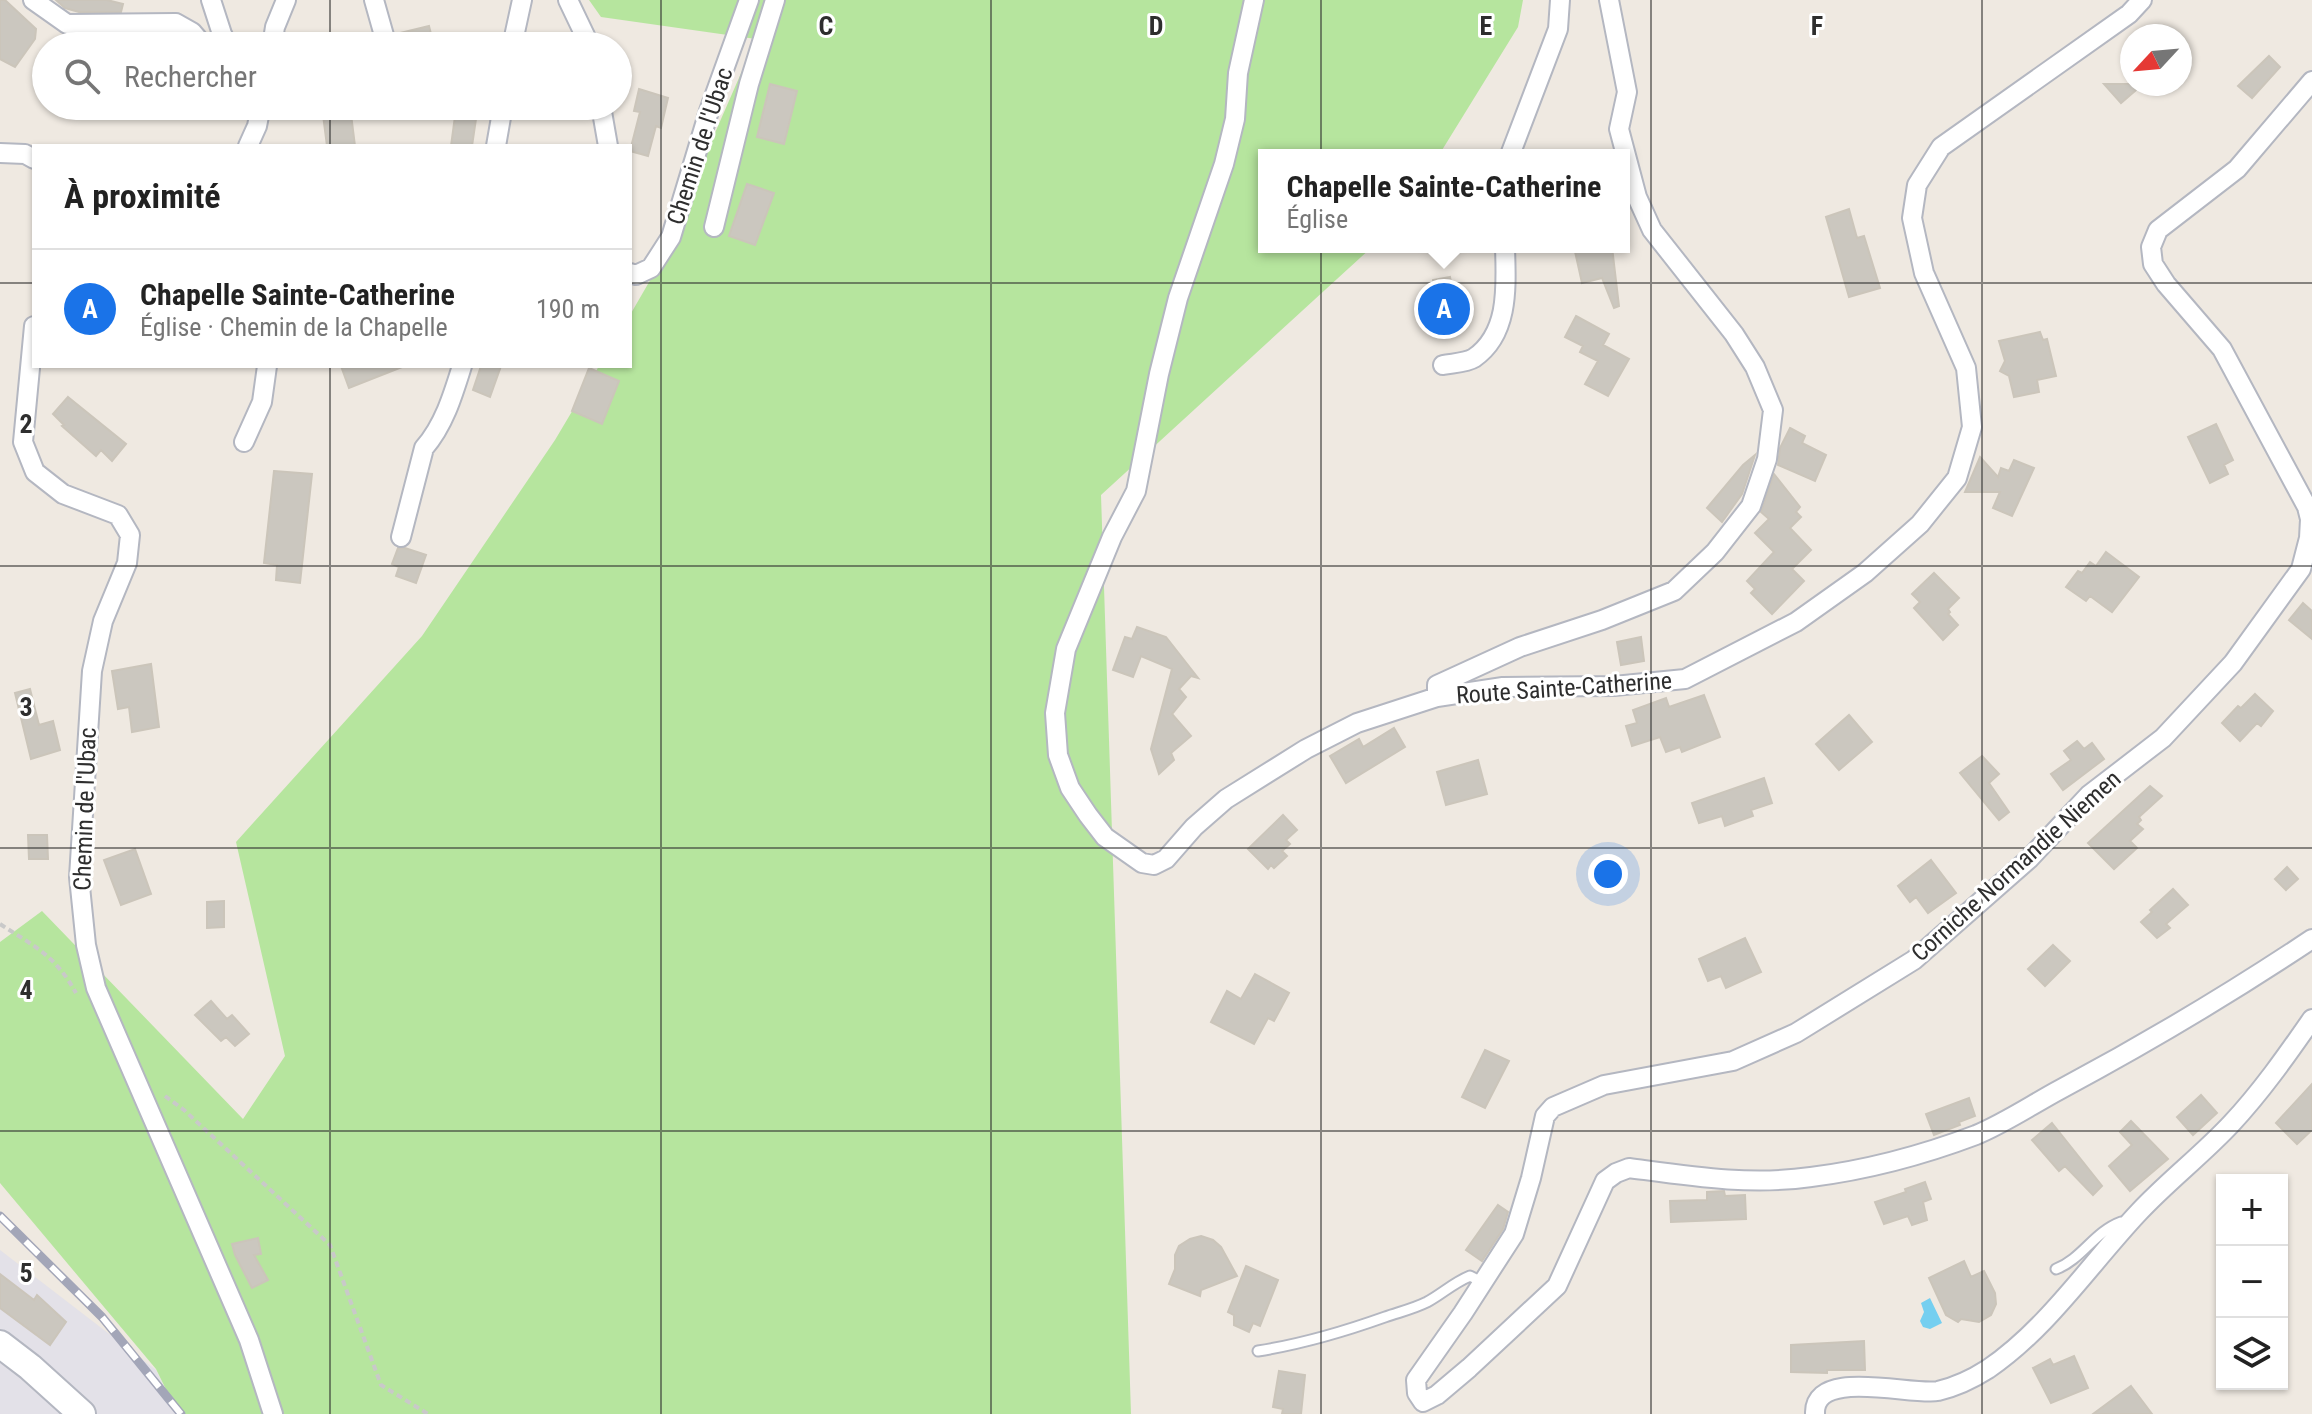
<!DOCTYPE html>
<html lang="fr">
<meta charset="utf-8">
<style>
body{margin:0;font-family:"Roboto Condensed",sans-serif;background:#f6f6f6;color:#222}
.controls{position:absolute;right:24px;bottom:24px;display:grid;overflow:hidden;border-radius:0px;box-shadow:0 2px 6px #0004}
.controls button{width:72px;height:72px;display:grid;place-items:center;padding:0;border:0;border-bottom:2px solid #e0e0e0;background:#fff;color:#222;font:40px sans-serif}
.compass{position:absolute;left:2120px;top:24px;width:72px;height:72px;border-radius:50%;background:#fff;box-shadow:0 2px 6px #0004;rotate:244deg}
.you{position:absolute;left:1608px;top:874px;width:28px;height:28px;margin:-20px;border:6px solid #fff;border-radius:50%;background:#1a73e8;box-shadow:0 0 0 12px #1a73e833}
.badge{display:grid;place-items:center;width:52px;height:52px;border-radius:50%;background:#1a73e8;color:#fff;font-size:26px;font-weight:700}
.pin{position:absolute;translate:-50% -50%;border:4px solid #fff;box-shadow:0 2px 8px #0006}
.popup{position:absolute;left:1258px;top:149px;width:372px;height:104px;box-sizing:border-box;display:grid;place-content:center;border-radius:0px;background:#fff;filter:drop-shadow(0 2px 6px #0005);font-size:26px;white-space:nowrap;color:#767676}
.popup b{font-size:30px;color:#222}
.popup::after{content:'';position:absolute;left:50%;top:100%;margin-left:-16px;border:16px solid transparent;border-top-color:#fff}
.list{margin:0;padding:0;list-style:none}
h2{display:flex;justify-content:space-between;align-items:center;height:104px;margin:0;padding:0 32px;font-size:34px}
h2 small{font-size:26px;font-weight:400;color:#767676}
.list li{display:grid;grid-template-columns:52px 1fr auto;gap:24px;align-items:center;box-sizing:border-box;height:120px;padding:0 32px;border-top:2px solid #e0e0e0}
.list b{display:block;font-size:30px;white-space:nowrap}
.list p{margin:0;font-size:26px;white-space:nowrap;color:#767676}
.list em{font-size:26px;font-style:normal;color:#767676}
.icon{flex:none;width:44px;height:44px;fill:none;stroke:currentColor;stroke-width:2;stroke-linecap:round;stroke-linejoin:round}
.map{position:relative;flex:none;width:2312px;height:1414px;overflow:hidden}
.search{position:absolute;background:#fff;box-shadow:0 2px 6px #0004;left:32px;top:32px;width:600px;height:88px;display:flex;align-items:center;gap:20px;box-sizing:border-box;padding:0 28px;border-radius:44px;color:#767676;font-size:30px}
.panel{position:absolute;background:#fff;box-shadow:0 2px 6px #0004;left:32px;top:144px;width:600px;height:224px;border-radius:0px}
.map>svg:first-child{display:block}
.industrial{fill:#e3e1e8}
.green{fill:#b6e59e}
.water{fill:#75cff0}
.building{fill:#cbc7bf;stroke:#cbc5ba;stroke-width:2}
.lines{fill:none;stroke-linecap:round;stroke-linejoin:round}
.lane-casing{stroke:#b4b7c1;stroke-width:13}
.street-casing{stroke:#b4b7c1;stroke-width:22}
.secondary-casing{stroke:#b4b7c1;stroke-width:30}
.path{stroke:#c9c9c9;stroke-width:4;stroke-dasharray:6 4;stroke-linecap:butt}
.lane{stroke:#fff;stroke-width:9}
.street{stroke:#fff;stroke-width:18}
.secondary{stroke:#fff;stroke-width:26}
.rail-casing{stroke:#a3a6b8;stroke-width:9}
.rail{stroke:#fff;stroke-width:6;stroke-dasharray:18;stroke-linecap:butt}
.grid{fill:none;stroke:#2e2e2e;stroke-width:2;stroke-opacity:0.55}
.labels{text-anchor:middle;stroke-width:6;stroke-linejoin:round;paint-order:stroke}
.street-label{font-size:24px;fill:#2e2e2e;stroke:#fff}
.grid-label{font-size:26px;text-anchor:middle;font-weight:bold;fill:#2e2e2e;stroke:#fff;stroke-width:6;stroke-linejoin:round;paint-order:stroke}
</style>
<div class="map">
<svg width="2312" height="1414" viewBox="0 0 2312 1414">
<rect width="100%" height="100%" fill="#efe9e1"/>
<path class="industrial" d="M0 1250 156 1370 178 1414H0Z"/>
<path class="green" d="M589 0H1523L1518 27 1439 155H1264V247H1372L1101 495 1131 1414H178L156 1369 0 1183V942L42 911 243 1119 285 1056 236 842 422 636 555 440 599 366H630V315L652 277 756 39 601 17Z"/>
<path class="water" d="M1930 1298 1942 1323 1930 1329 1923 1327 1920 1321 1924 1312 1921 1303Z"/>
<path class="building" d="M0 0H5L36 29 35 39 15 67 0 59Z
M56 0H107L123 4 121 12H79L65 8Z
M429 26 434 46H399L396 34Z
M2269 56 2280 67 2252 98 2238 86Z
M770 84 797 91 784 144 757 137Z
M2104 84H2143L2121 103Z
M639 89 668 98 661 128 656 126 648 156 630 151 640 112 634 111Z
M350 106 355 146H327L322 107Z
M456 109 477 112 472 146H451Z
M747 184 774 193 755 245 729 236Z
M1849 209 1857 238 1864 236 1880 288 1849 297 1826 217Z
M1574 247H1612L1619 306 1614 308 1602 278 1582 283Z
M1450 277 1457 319 1435 322 1433 280Z
M1576 316 1609 334 1603 345 1629 359 1608 396 1585 384 1598 361 1580 352 1583 346 1565 337Z
M2040 332 2043 340 2047 339 2056 376 2037 380 2039 392 2014 397 2009 376 2000 371 2005 361 1999 341Z
M341 366H402V367L349 388Z
M481 366H501L490 397 473 390Z
M589 368 619 381 602 424 572 411Z
M68 397 126 444 112 461 101 450 96 456 62 426 64 425 53 414Z
M2216 424 2233 460 2224 465 2228 474 2210 483 2188 437Z
M1790 428 1805 436 1802 443 1826 455 1815 481 1778 465 1780 448Z
M1755 455 1742 494 1722 522 1707 508 1743 465Z
M1980 457 1998 477 2001 468 2009 471 2014 460 2034 468 2012 516 1993 508 2000 492H1965Z
M274 471 312 474 300 583 276 580 277 565 264 563Z
M1774 474 1800 507 1796 512 1801 517 1790 528 1811 550 1792 569 1804 581 1772 614 1751 593 1755 589 1747 581 1774 552 1755 533 1769 519 1761 512Z
M398 548H405L426 555 416 583 396 576 399 567 392 564Z
M2106 552 2139 577 2112 612 2090 596 2086 601 2066 587 2078 571 2082 573 2090 562 2096 566Z
M1934 573 1959 598 1948 609 1950 612 1948 614 1958 625 1943 640 1914 608 1920 602 1912 594Z
M2303 603 2312 611V639L2289 620Z
M1137 627 1166 637 1198 678 1191 676 1179 689 1186 697 1172 714 1191 736 1171 753 1174 760 1159 774 1151 749 1172 669 1141 656 1133 677 1113 670 1125 637 1132 639Z
M1641 637 1644 661 1621 665 1617 642Z
M151 664 159 727 132 732 129 707 118 709 112 671Z
M30 689 39 725 53 721 60 750 31 759 15 693Z
M2255 694 2273 711 2261 726 2257 723 2240 741 2222 723 2238 706 2241 708Z
M1704 695 1720 737 1682 752 1680 747 1666 752 1660 737 1632 746 1626 726 1637 723 1633 710 1666 698 1669 707Z
M1849 715 1872 742 1839 770 1816 744Z
M1394 728 1405 747 1346 783 1330 756 1359 739 1363 747Z
M2077 741 2084 749 2092 743 2104 759 2063 790 2051 774 2071 760 2064 751Z
M1982 756 1999 774 1989 783 2009 812 1999 820 1960 773Z
M1478 760 1487 794 1446 805 1437 772Z
M1764 778 1772 803 1751 810 1753 816 1725 826 1722 816 1699 823 1692 803Z
M2150 786 2162 796 2139 817 2141 820 2137 824 2143 829 2130 841 2137 848 2114 869 2088 843Z
M1283 815 1297 830 1286 840 1290 844 1282 851 1287 856 1274 868 1271 865 1268 869 1248 849Z
M28 835H47L48 859H29Z
M135 849 151 894 121 905 104 860Z
M1931 860 1956 893 1928 913 1916 897 1910 902 1898 886Z
M2287 867 2298 879 2286 890 2275 879Z
M2173 889 2188 905 2166 924 2170 928 2157 938 2141 922 2152 912 2150 910Z
M224 901V927L207 928V902Z
M1745 938 1761 972 1726 988 1721 976 1708 981 1699 959Z
M2053 945 2070 961 2045 986 2028 969Z
M1255 974 1289 993 1274 1021 1268 1018 1254 1044 1211 1022 1227 991 1241 999Z
M211 1001 227 1019 232 1015 249 1034 235 1046 226 1037 221 1041 195 1015Z
M1485 1050 1509 1061 1485 1108 1462 1097Z
M2312 1084V1130L2297 1144 2276 1123Z
M2201 1095 2217 1113 2193 1135 2177 1117Z
M1969 1098 1975 1116 1959 1122 1960 1125 1934 1135 1926 1114Z
M2131 1121 2168 1159 2130 1191 2109 1166 2132 1145 2120 1132Z
M2052 1123 2102 1186 2093 1195 2065 1166 2059 1171 2032 1140Z
M1925 1182 1931 1199 1923 1202 1927 1220 1912 1225 1908 1216 1884 1224 1875 1202 1906 1192 1905 1189Z
M1724 1191 1725 1196 1745 1195 1746 1219 1671 1222 1670 1201 1707 1200V1192Z
M1498 1205 1508 1212 1503 1229 1482 1261 1466 1250Z
M1201 1236 1213 1240 1221 1247 1237 1276 1201 1290 1200 1296 1169 1284 1175 1269V1255L1179 1246 1190 1239Z
M258 1238 261 1254 254 1255 268 1280 252 1288 235 1255 232 1244Z
M1964 1261 1971 1277 1984 1271 1995 1293 1996 1304 1991 1315 1979 1322 1961 1319 1958 1322 1946 1315 1929 1278Z
M1246 1266 1278 1280 1260 1326 1253 1323 1249 1332 1234 1325V1315L1228 1312Z
M0 1274 34 1300 37 1295 66 1322 50 1345 0 1308Z
M1864 1341 1865 1370H1827V1373L1791 1372V1345Z
M2074 1356 2088 1388 2051 1403 2033 1368 2050 1359 2053 1365Z
M1279 1371 1305 1375 1301 1414H1282L1283 1409 1273 1407Z
M2131 1386 2152 1414H2093Z"/>
<g class="lines">
<g class="lane-casing">
<path id="lane" d="M2056 1269C2082 1259 2094 1232 2121 1222L2127 1225
M1258 1351C1302 1344 1343 1332 1385 1317 1399 1312 1413 1309 1427 1302 1442 1294 1453 1283 1470 1276L1482 1282"/>
</g>
<g class="street-casing">
<path id="street" d="M33 0 67 24 176 23 192 32 204 46
M211 0 222 34 228 46
M374 0 387 46
M568 0 590 46
M1254 0 1238 73 1235 119 1224 164 1178 298 1159 374 1136 491 1112 537 1066 649 1055 713 1058 755 1070 788 1088 815 1105 837 1142 863 1154 865 1166 859 1194 827 1226 799 1306 749 1357 723 1437 697 1503 687 1614 686 1685 679 1796 622 1865 573 1920 524 1957 478 1972 427 1966 368 1924 273 1912 218 1917 185 1941 147 2129 14 2142 0
M272 46 275 27 286 0
M512 46 522 0
M2312 81 2237 169 2158 230 2151 247 2153 264 2166 284 2222 349 2307 507 2310 519 2309 538 2301 569 2233 663 2163 738 2089 795 2029 859 1914 960 1796 1033 1733 1061 1604 1085 1553 1107 1545 1116 1531 1178 1514 1234 1463 1313 1416 1380 1417 1393 1423 1402 1437 1395 1469 1368 1557 1286 1605 1181 1616 1173 1629 1168C1689 1176 1750 1186 1811 1177 1867 1170 1923 1155 1976 1135 2005 1123 2033 1104 2061 1089 2147 1043 2231 993 2312 939
M601 106 608 146
M248 146 257 126 261 106
M496 146 503 106
M0 153 25 154 34 159
M1510 155 1558 29 1560 0
M714 227 749 84 775 0
M630 273 636 275 651 268 671 237 709 111 749 0
M34 326 23 442 35 472 63 494 118 515 130 535 127 563 103 621 92 671 79 877 86 945 96 988 249 1340 273 1414
M1443 365C1453 363 1466 363 1474 358 1510 333 1506 285 1505 247
M244 442 262 402 267 366
M401 537 424 448C444 425 453 395 462 366
M1437 697V685L1520 647 1602 620 1674 591 1715 552 1751 506 1767 459 1773 410 1755 367 1734 334 1652 230 1637 197 1619 129 1627 92 1609 0
M1815 1414C1813 1367 1911 1396 1938 1391 1955 1387 1974 1378 1988 1369 2047 1329 2090 1264 2139 1212 2168 1181 2202 1155 2231 1124 2261 1092 2287 1055 2312 1019"/>
</g>
<g class="secondary-casing">
<path id="secondary" d="M0 1344 30 1367 82 1414"/>
</g>
<path class="path" d="M0 924C35 947 55 955 76 993
M165 1096 184 1110 330 1245 381 1385 428 1414"/>
<use href="#lane" class="lane"/>
<use href="#street" class="street"/>
<use href="#secondary" class="secondary"/>
<g class="rail-casing">
<path id="rail" d="M0 1216 102 1317 181 1414"/>
</g>
<use href="#rail" class="rail"/>
</g>
<path class="grid" d="M330 0V46M661 0V1414M991 0V1414M1321 0V1414M1651 0V1414M1982 0V1414M330 106V146M0 283H34M630 283H2312M330 366V1414M0 566H2312M0 848H2312M0 1131H2312"/>
<g class="labels">
<g class="street-label">
<text transform="translate(700 146) rotate(-72)" y="8">Chemin de l'Ubac</text>
<text transform="translate(1564 688) rotate(-4)" y="8">Route Sainte-Catherine</text>
<text transform="translate(85 809) rotate(-88)" y="8">Chemin de l'Ubac</text>
<text transform="translate(2016 866) rotate(-42)" y="8">Corniche Normandie Niemen</text>
</g>
</g>
<g class="grid-label">
<text x="826" y="35">C</text>
<text x="1156" y="35">D</text>
<text x="1486" y="35">E</text>
<text x="1817" y="35">F</text>
<text x="26" y="433">2</text>
<text x="26" y="716">3</text>
<text x="26" y="999">4</text>
<text x="26" y="1282">5</text>
</g>
</svg>
<div class="controls">
<button>+</button>
<button>−</button>
<button><svg class="icon" aria-label="layers" viewBox="0 0 24 24"><path d="M12 4l9 5-9 5-9-5zM3 14l9 5 9-5"/></svg></button>
</div>
<svg class="compass" viewBox="-18 -18 36 36"><path d="M0-13l5 13h-10z" fill="#e53935"/><path d="M0 13l5-13h-10z" fill="#767676"/></svg>
<div class="you"></div>
<div class="pin badge" style="left:1444px;top:309px">A</div>
<div class="popup"><b>Chapelle Sainte-Catherine</b>Église</div>
<div class="search"><svg class="icon" aria-label="search" viewBox="0 0 24 24"><circle cx="10" cy="10" r="6"/><path d="M15 15l6 6"/></svg>Rechercher</div>
<section class="panel">
<h2>À proximité<small></small></h2>
<ul class="list">
<li><span class="badge">A</span><div><b>Chapelle Sainte-Catherine</b><p>Église · Chemin de la Chapelle</p></div><em>190 m</em></li>
</ul>
</section>
</div>
